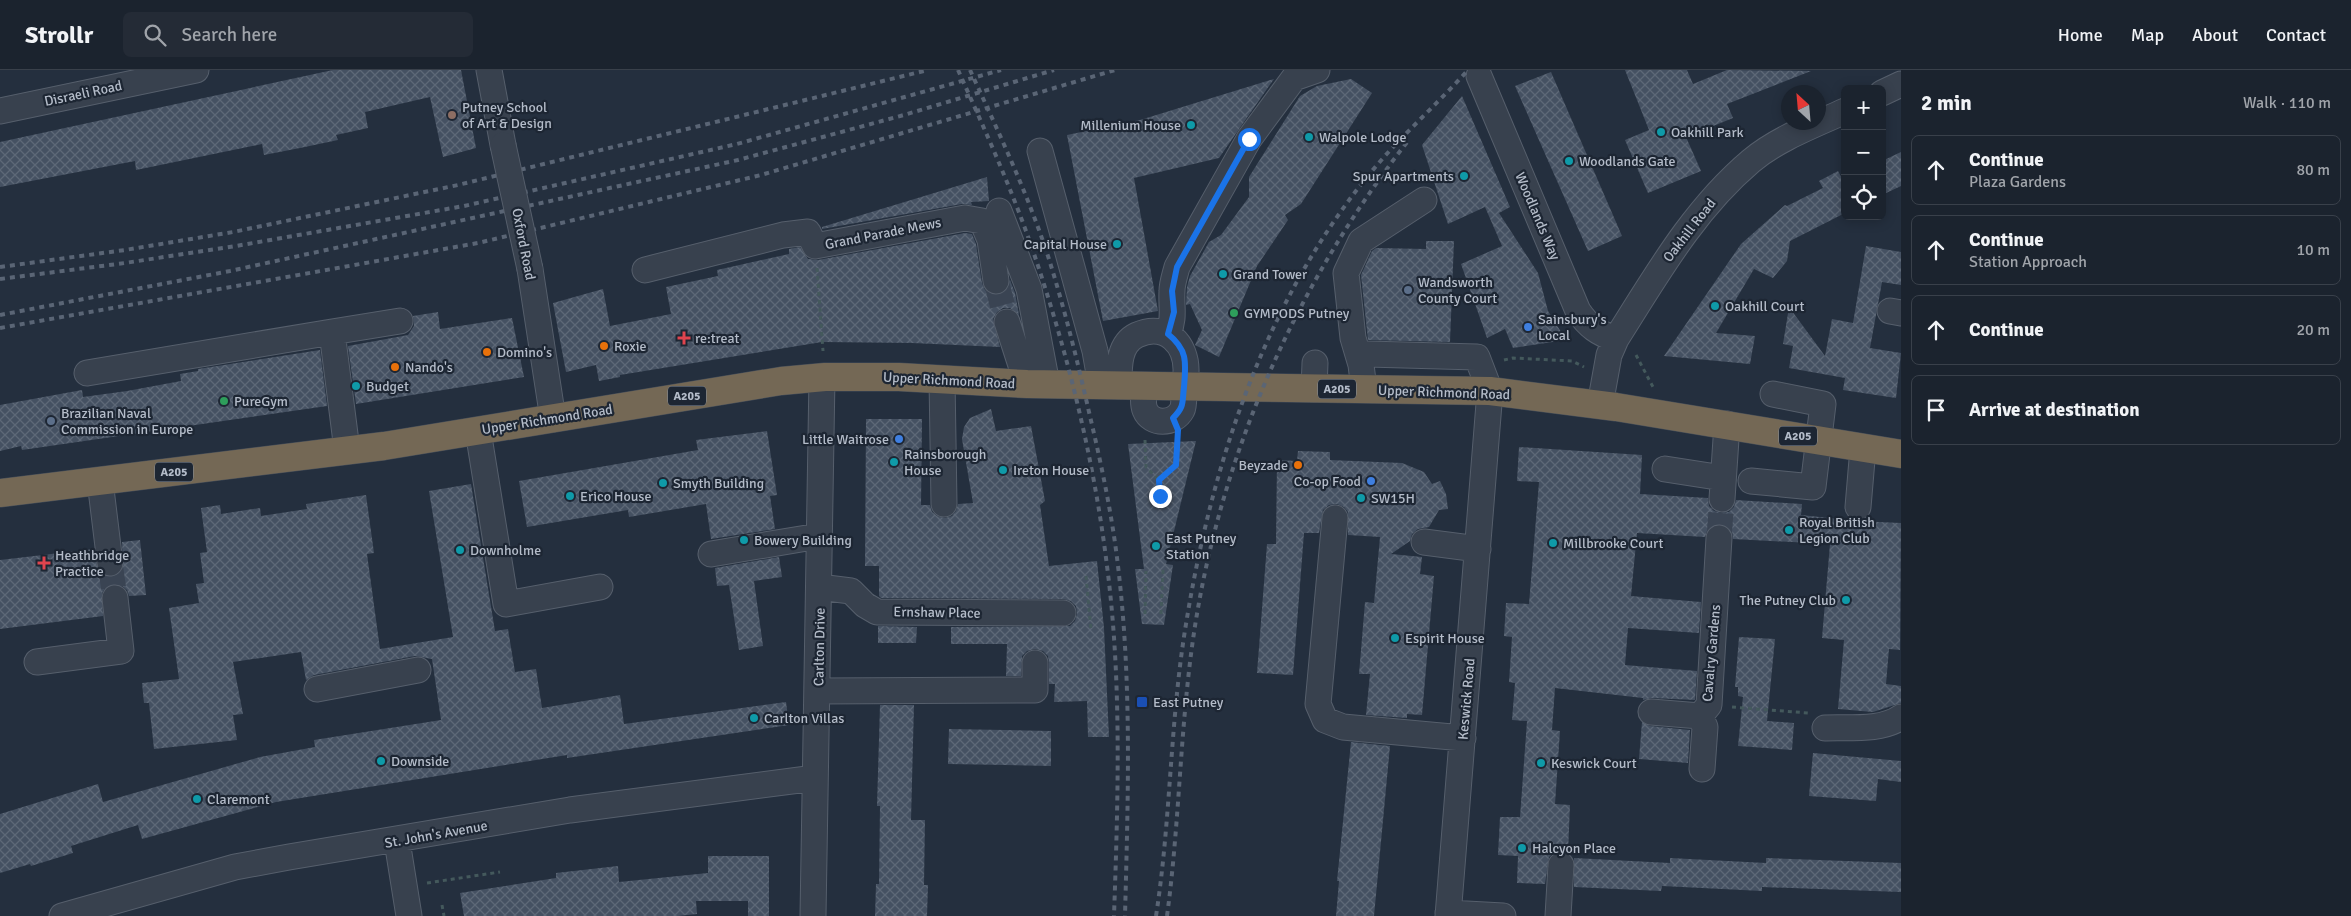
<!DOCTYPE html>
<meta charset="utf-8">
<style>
body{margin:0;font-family:Signika,sans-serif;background:#242b36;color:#f1f3f6}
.controls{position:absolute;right:15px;top:15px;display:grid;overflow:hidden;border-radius:8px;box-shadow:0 2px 12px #0003}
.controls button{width:45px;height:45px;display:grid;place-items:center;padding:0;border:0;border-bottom:1px solid #39404a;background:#1b232e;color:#f1f3f6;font:25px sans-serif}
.compass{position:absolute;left:1781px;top:15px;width:45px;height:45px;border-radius:50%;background:#1b232e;box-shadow:0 2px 12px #0003;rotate:334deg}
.stop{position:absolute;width:15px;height:15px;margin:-11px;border:4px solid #1a73e8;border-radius:50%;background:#fff}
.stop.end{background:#1a73e8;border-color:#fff;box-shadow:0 1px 5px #0008}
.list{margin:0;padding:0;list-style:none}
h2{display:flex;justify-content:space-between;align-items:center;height:65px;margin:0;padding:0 20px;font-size:21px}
h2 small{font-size:16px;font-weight:400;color:#a0a4aa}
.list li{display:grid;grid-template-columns:32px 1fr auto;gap:15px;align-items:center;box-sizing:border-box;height:70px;margin:0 10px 10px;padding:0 10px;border:1px solid #39404a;border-radius:8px}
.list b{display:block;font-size:19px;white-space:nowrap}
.list p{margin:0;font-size:16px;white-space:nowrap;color:#a0a4aa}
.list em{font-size:16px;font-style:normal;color:#a0a4aa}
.icon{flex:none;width:28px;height:28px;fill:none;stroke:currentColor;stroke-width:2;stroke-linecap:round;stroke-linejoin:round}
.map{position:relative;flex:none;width:1901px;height:846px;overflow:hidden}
header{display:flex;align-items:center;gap:30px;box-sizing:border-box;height:70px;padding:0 25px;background:#1b232e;border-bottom:1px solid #39404a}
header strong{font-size:24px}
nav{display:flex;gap:28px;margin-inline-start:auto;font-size:18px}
.search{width:350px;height:45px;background:#242b36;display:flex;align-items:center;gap:12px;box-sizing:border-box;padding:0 18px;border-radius:8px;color:#a0a4aa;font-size:19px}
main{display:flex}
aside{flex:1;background:#1b232e}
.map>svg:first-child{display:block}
.building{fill:url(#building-cross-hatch)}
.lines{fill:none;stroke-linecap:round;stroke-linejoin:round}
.minor-tunnel{stroke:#3a4453;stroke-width:25;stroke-dasharray:25 12;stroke-linecap:butt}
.minor-casing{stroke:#565f6c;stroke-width:27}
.highway-casing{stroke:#434c59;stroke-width:29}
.path{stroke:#44595c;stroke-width:3;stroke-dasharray:4 4;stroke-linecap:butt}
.minor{stroke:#38414e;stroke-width:25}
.highway{stroke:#746855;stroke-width:28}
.rail{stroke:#5a6575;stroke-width:4;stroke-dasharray:5 5;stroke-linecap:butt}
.minor-bridge-casing{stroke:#565f6c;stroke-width:27;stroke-linecap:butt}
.minor-bridge{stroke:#38414e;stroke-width:25}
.route{stroke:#1a73e8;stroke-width:6}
.education-dot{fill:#8d6e63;stroke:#1d2633;stroke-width:2}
.culture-dot{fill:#0f9aa8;stroke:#1d2633;stroke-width:2}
.service-dot{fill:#5c6f8a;stroke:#1d2633;stroke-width:2}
.leisure-dot{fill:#2e9e5b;stroke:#1d2633;stroke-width:2}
.shop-dot{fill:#3f7fe0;stroke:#1d2633;stroke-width:2}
.health-dot{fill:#e0444e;stroke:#1d2633;stroke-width:2}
.food-dot{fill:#e8710a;stroke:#1d2633;stroke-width:2}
.transit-dot{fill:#1a4fb4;stroke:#1d2633;stroke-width:2}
.labels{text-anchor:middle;stroke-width:4.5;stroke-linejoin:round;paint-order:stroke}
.shield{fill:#1d2633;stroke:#878f9c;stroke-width:1}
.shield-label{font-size:12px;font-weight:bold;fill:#b4bcc9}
.street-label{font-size:14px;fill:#b4bcc9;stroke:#1d2633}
.poi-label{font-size:14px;fill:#b4bcc9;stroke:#1d2633;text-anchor:start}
</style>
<header>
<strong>Strollr</strong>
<div class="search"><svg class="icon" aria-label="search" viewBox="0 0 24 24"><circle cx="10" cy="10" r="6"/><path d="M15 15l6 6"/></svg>Search here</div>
<nav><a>Home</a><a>Map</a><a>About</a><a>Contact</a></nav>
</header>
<main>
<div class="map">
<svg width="1901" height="846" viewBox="0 0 1901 846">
<defs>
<pattern id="building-cross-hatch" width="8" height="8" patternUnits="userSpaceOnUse" patternTransform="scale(1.25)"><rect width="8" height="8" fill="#455162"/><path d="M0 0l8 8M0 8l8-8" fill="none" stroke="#5d6877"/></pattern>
</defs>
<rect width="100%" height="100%" fill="#242f3e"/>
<path class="building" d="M333 0H461L476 78 443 87 430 27 365 42 368 58 336 65 338 70 300 78 264 85 262 74 136 100 135 91 0 117V72Z
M1625 0H1687L1693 14 1727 0 1811 1 1727 34 1733 48 1686 67 1701 101 1648 123 1625 70 1649 60Z
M1551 2 1622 166 1588 181 1515 16Z
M1274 9 1219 88 1134 108 1158 241 1103 251 1067 65 1140 50Z
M1351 9 1372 23 1301 134 1285 145 1288 150 1257 196 1219 287 1195 275 1202 260 1190 234 1186 235 1187 217 1190 206 1209 172 1221 165 1249 127V107L1300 26 1317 16Z
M1462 26 1510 137 1499 143 1538 203 1548 241 1566 270 1513 278 1505 259 1487 268 1461 194 1502 176 1485 137 1448 154 1422 75Z
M1901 82V116L1882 125V91Z
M1838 101 1845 114V143L1790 171 1787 191 1773 208 1754 199 1716 263 1755 266 1750 294 1664 286 1741 174 1785 135 1787 136 1823 118 1819 111Z
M987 107 989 131 971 132 972 135 962 134 822 159V157Z
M965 163 972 164 976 174 982 213 985 220 991 224 999 225 1005 222 1010 210 1015 223 1019 245 1010 238H1003L997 242 993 249 1000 277 912 273 822 272 620 305V307L599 311 596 295 566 302 553 233 603 219 610 256 671 244 666 217 718 206 717 200 789 184V179L800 177 808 189 818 190Z
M1426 171H1454L1450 272 1368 270 1361 205 1372 181 1376 178 1426 179Z
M1866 176 1901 182V215L1882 212 1870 278 1901 283 1896 328 1843 320 1845 308 1789 298 1793 276 1783 274 1789 237 1825 286 1832 249 1853 253Z
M438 242 440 259 512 248 524 307 356 334 348 276 408 265 414 256 413 246Z
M320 280 327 336 22 380 21 376 0 381V335L82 320 83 327 127 321 181 311 180 304 198 301V299Z
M991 339 996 361 1031 356 1045 431 1040 435 1049 496 1097 491 1104 558 1109 667H1088L1087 631 1054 632 1055 614H1049V593L1048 586 1043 581 1035 579 1027 581 1022 586 1021 606H1006L1007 574H951V557L1070 556 1075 551 1077 544 1076 536 1071 531 1063 529 881 528 879 526V496H865L866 349H922L921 435H930L932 442 937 446 945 448 952 446 956 441 958 434 973 433 962 369 964 357 970 348Z
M767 361 777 425 770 426 775 459 711 469 706 434 629 447 628 440 527 457 519 411 698 380 696 370Z
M1196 371 1166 494 1173 495 1164 555 1142 554 1135 499H1144L1128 374Z
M1519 377 1642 385 1640 424 1708 428 1709 436 1714 441 1721 443 1729 442 1734 437 1736 430 1802 434 1801 445 1857 451 1901 453 1900 580 1889 579 1886 614 1901 616V633L1873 642 1838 639 1844 570 1822 568 1830 474 1733 469 1732 461 1726 456 1720 454 1712 455 1707 461 1705 467 1637 463 1631 526 1701 532 1699 563 1628 558 1625 595 1697 601 1695 630 1652 628 1643 630V628L1555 618 1552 660 1560 661 1555 734 1570 735 1568 783 1555 782 1549 787 1545 814 1517 813 1518 786 1498 785 1500 747H1520L1527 651 1512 650 1515 613 1509 612 1512 567 1504 566 1506 533 1529 534 1539 412 1517 411Z
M1298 381 1330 382V390L1402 393 1424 402 1432 414 1440 411 1446 424 1448 439 1439 440 1429 457 1418 459 1412 464 1410 471 1391 484 1422 487 1420 504 1434 506 1422 645 1407 644V648L1366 645 1370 604H1359L1365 532 1374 533 1380 467 1348 465V442L1344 437 1337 434 1329 435 1323 440 1319 463H1304L1293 605 1257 603 1267 474H1276L1277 390 1297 391Z
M471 414 495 561 508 559 515 602 536 599 542 638 620 625 624 654 786 632 789 655 567 688V685L276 732 142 769 138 755 71 776 73 783 31 796 30 794 0 803V744L98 714 103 732 260 687 315 677 314 670 441 650 432 589 415 586 314 605 306 610 301 582 233 592 243 644 233 645 237 670 154 679 149 633H144L142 613 179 609 169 538 199 533 196 514 204 513 200 483 207 482 201 438 220 435 221 444 260 438 261 446 307 439 306 434 366 425 374 483 367 484 380 579 453 567 429 421Z
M140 470 146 525 129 526 127 520 121 515 113 514 106 517 102 523 103 546 0 559V490L94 479 98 501 105 506 112 507 119 504 123 498 122 472Z
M779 487 782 507 754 511 763 576 739 580 729 515 717 516 715 498Z
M878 556 917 557 916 573H878Z
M1739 567 1775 569 1767 651 1794 653 1792 680 1738 676 1743 627 1738 626V617H1735Z
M880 635H914L911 750H925L924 815H928L927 846H875L876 814H879L880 736H877Z
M1642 652 1650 656 1690 660 1688 693 1639 689Z
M949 659 1051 661V696L948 694Z
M1351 672 1390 676 1374 846H1336L1339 811H1337Z
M1813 683 1901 691V712L1878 709 1876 731 1809 726Z
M708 786H769V846H748V831H696L697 844 678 846H464L460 823 556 808V803L618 796 619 812 708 803Z
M1574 788 1670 793V788L1766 793V788L1901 793V822L1762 817V821L1662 816 1661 821 1574 817Z"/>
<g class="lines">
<path class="minor-tunnel" d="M996 211 1007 252
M1719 468 1722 429
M110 493 115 528"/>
<g class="minor-casing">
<path id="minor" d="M489 0 503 75
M1479 6 1578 241C1588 256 1599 264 1616 269
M1882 23 1901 14
M0 41 196 0
M1040 81 1095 281 1101 315
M999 141 1029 219 1047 314
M530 199 553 349
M645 200 783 165 808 162 815 176 965 148 982 151 990 170 996 211
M1890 241 1901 243
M1007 252 1027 314
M1168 264C1175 247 1171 238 1172 221 1172 213 1175 205 1177 197L1249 69 1294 8 1317 0
M1361 295 1353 268 1346 203 1361 171 1424 130
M87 303 332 262
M942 309 944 434
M1119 316C1119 298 1118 274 1137 265 1166 252 1187 274 1186 302 1186 307 1184 312 1184 317 1183 324 1185 334 1182 340 1174 355 1151 355 1145 340 1142 333 1144 324 1144 317
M1314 319 1315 293
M1364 319 1361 295 1367 284 1477 287 1490 321 1448 846
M1600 335 1609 285 1616 269C1656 206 1693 140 1751 91 1777 69 1814 55 1845 41
M478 361 506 534 600 517
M347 380 332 262 400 251
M1665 399 1723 408
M100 411 110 493
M1751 411 1813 417 1823 334 1773 324
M1722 429 1727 354
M1858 437 1863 378
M1335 448 1318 634 1325 650 1343 657 1463 668
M1424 472 1478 479
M711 484 819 466
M819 517 851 521 865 535 877 542 1063 543
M37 592 121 581 115 528
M317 619 418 600
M818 621 1035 620V593
M1651 642 1700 646 1709 635 1719 468
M1700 646 1705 657 1702 699
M1825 658C1848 657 1882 661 1901 647
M397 771 409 846
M1448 843 1503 846
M62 846 235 797 289 787 570 740 815 708
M813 846 822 307
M1558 846 1561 795"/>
</g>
<g class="highway-casing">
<path id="highway" d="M0 423 384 376 781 311 825 307H899L1027 314 1490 321 1616 337 1901 384"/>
</g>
<path class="path" d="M817 198 823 281
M1636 285 1653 317
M1504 290 1513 288 1572 291 1584 297
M1145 370 1146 397 1159 410 1176 395 1177 373
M1159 410 1160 426
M1086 506 1091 560
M1145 544 1146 501
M1161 544 1163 500
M1732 637 1808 643
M427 813 500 802
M442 835 444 846"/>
<use href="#minor" class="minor"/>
<use href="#highway" class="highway"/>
<path class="rail" d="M958 0C984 58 1011 117 1032 178 1067 280 1094 389 1107 496 1122 612 1118 730 1114 846
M970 0C998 61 1027 122 1048 186 1064 237 1077 289 1089 342 1101 393 1112 444 1118 496 1132 613 1128 729 1125 846
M0 197 125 180 233 162 458 115 928 0
M0 209 125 193 236 176 464 136 737 74 1001 0
M0 245 230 201 738 90 904 45 1054 0
M0 258 478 173 761 105 1115 0
M1156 846C1171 749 1170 650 1186 554 1213 387 1270 216 1384 87 1411 57 1441 30 1468 0
M1167 846C1180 750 1180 652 1195 556 1223 379 1298 211 1408 71"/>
<g class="minor-bridge-casing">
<path id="minor-bridge" d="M503 75 530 199"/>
</g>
<use href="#minor-bridge" class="minor-bridge"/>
</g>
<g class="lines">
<path class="route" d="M1160 426 1159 410 1176 395 1178 360 1173 348C1185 336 1182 332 1184 317 1186 293 1188 280 1168 264L1174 242 1172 221 1177 197 1249 69"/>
</g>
<circle class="education-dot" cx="452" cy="45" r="5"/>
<g class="culture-dot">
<circle cx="1191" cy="55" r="5"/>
<circle cx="1661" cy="62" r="5"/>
<circle cx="1309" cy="67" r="5"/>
<circle cx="1569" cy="91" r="5"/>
<circle cx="1464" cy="106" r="5"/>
<circle cx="1117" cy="174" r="5"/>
<circle cx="1223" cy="204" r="5"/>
<circle cx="1715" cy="236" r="5"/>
<circle cx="356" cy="316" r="5"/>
<circle cx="894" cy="392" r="5"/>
<circle cx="1003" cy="400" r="5"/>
<circle cx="663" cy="413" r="5"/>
<circle cx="570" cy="426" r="5"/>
<circle cx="1361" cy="428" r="5"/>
<circle cx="1789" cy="460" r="5"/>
<circle cx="744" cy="470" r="5"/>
<circle cx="1553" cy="473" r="5"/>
<circle cx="1156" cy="476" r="5"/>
<circle cx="460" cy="480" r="5"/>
<circle cx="1846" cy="530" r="5"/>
<circle cx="1395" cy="568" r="5"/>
<circle cx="754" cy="648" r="5"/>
<circle cx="381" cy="691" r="5"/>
<circle cx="1541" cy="693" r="5"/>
<circle cx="197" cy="729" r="5"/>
<circle cx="1522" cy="778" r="5"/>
</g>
<g class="service-dot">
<circle cx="1408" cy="220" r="5"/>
<circle cx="51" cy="351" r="5"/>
</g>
<g class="leisure-dot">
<circle cx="1234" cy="243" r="5"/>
<circle cx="224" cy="331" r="5"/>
</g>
<g class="shop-dot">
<circle cx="1528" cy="257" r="5"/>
<circle cx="899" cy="369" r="5"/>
<circle cx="1371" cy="411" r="5"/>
</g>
<g class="health-dot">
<path d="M681.5 260.5h5v5h5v5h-5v5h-5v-5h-5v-5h5z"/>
<path d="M41.5 485.5h5v5h5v5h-5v5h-5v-5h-5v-5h5z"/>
</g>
<g class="food-dot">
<circle cx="604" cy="276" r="5"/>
<circle cx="487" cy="282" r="5"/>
<circle cx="395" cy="297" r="5"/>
<circle cx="1298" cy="395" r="5"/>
</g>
<rect class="transit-dot" x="1136" y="626" width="12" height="12" rx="2.5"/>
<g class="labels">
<g class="shield">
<rect x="1318" y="309.5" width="38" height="19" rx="4"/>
<rect x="668" y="316.5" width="38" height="19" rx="4"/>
<rect x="1779" y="356.5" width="38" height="19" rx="4"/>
<rect x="155" y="392.5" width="38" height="19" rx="4"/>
</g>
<g class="shield-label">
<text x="1337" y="323">A205</text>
<text x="687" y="330">A205</text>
<text x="1798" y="370">A205</text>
<text x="174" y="406">A205</text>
</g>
<g class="street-label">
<text transform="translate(83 23) rotate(-12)" y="5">Disraeli Road</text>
<text transform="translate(1538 146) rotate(67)" y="5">Woodlands Way</text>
<text transform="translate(1689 160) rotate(-52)" y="5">Oakhill Road</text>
<text transform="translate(883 163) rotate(-11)" y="5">Grand Parade Mews</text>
<text transform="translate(524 174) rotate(79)" y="5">Oxford Road</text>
<text transform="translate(949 310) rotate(3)" y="5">Upper Richmond Road</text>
<text transform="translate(1444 322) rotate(2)" y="5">Upper Richmond Road</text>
<text transform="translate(547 349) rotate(-9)" y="5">Upper Richmond Road</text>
<text transform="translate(937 542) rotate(1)" y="5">Ernshaw Place</text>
<text transform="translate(819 577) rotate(-89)" y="5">Carlton Drive</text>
<text transform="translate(1711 583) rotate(-85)" y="5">Cavalry Gardens</text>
<text transform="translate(1466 629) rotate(-85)" y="5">Keswick Road</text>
<text transform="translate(436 764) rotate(-10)" y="5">St. John's Avenue</text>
</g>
<g class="poi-label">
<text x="462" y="42">Putney School<tspan x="462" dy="16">of Art &amp; Design</tspan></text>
<text x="1181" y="60" text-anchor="end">Millenium House</text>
<text x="1671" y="67">Oakhill Park</text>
<text x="1319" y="72">Walpole Lodge</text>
<text x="1579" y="96">Woodlands Gate</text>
<text x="1454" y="111" text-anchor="end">Spur Apartments</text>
<text x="1107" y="179" text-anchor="end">Capital House</text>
<text x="1233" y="209">Grand Tower</text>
<text x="1418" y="217">Wandsworth<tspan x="1418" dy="16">County Court</tspan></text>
<text x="1725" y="241">Oakhill Court</text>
<text x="1244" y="248">GYMPODS Putney</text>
<text x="1538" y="254">Sainsbury's<tspan x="1538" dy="16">Local</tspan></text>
<text x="695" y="273">re:treat</text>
<text x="614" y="281">Roxie</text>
<text x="497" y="287">Domino's</text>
<text x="405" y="302">Nando's</text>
<text x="366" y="321">Budget</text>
<text x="234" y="336">PureGym</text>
<text x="61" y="348">Brazilian Naval<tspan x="61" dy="16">Commission in Europe</tspan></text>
<text x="889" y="374" text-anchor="end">Little Waitrose</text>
<text x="904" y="389">Rainsborough<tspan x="904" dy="16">House</tspan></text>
<text x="1288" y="400" text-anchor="end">Beyzade</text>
<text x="1013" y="405">Ireton House</text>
<text x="1361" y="416" text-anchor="end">Co-op Food</text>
<text x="673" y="418">Smyth Building</text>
<text x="580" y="431">Erico House</text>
<text x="1371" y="433">SW15H</text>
<text x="1799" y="457">Royal British<tspan x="1799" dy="16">Legion Club</tspan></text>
<text x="1166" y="473">East Putney<tspan x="1166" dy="16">Station</tspan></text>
<text x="754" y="475">Bowery Building</text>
<text x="1563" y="478">Millbrooke Court</text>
<text x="470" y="485">Downholme</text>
<text x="55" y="490">Heathbridge<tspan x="55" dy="16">Practice</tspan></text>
<text x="1836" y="535" text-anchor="end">The Putney Club</text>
<text x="1405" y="573">Espirit House</text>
<text x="1153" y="637">East Putney</text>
<text x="764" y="653">Carlton Villas</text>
<text x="391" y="696">Downside</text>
<text x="1551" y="698">Keswick Court</text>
<text x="207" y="734">Claremont</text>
<text x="1532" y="783">Halcyon Place</text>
</g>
</g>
</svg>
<div class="controls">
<button>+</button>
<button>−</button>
<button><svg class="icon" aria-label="locate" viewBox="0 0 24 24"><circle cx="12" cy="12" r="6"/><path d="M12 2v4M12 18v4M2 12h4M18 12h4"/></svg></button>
</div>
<svg class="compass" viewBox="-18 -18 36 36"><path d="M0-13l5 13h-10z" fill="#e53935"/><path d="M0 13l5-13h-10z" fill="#a0a4aa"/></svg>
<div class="stop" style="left:1249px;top:69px"></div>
<div class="stop end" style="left:1160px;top:426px"></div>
</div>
<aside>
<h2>2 min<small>Walk · 110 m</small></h2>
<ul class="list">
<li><svg class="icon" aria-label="ahead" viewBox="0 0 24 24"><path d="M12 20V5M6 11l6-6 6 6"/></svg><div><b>Continue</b><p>Plaza Gardens</p></div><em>80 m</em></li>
<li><svg class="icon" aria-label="ahead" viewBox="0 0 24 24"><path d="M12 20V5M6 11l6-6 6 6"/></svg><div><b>Continue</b><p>Station Approach</p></div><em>10 m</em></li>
<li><svg class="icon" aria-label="ahead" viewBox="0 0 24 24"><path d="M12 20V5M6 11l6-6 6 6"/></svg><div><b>Continue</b></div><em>20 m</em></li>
<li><svg class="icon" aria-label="arrive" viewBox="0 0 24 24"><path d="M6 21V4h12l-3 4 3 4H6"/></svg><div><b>Arrive at destination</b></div></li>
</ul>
</aside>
</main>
